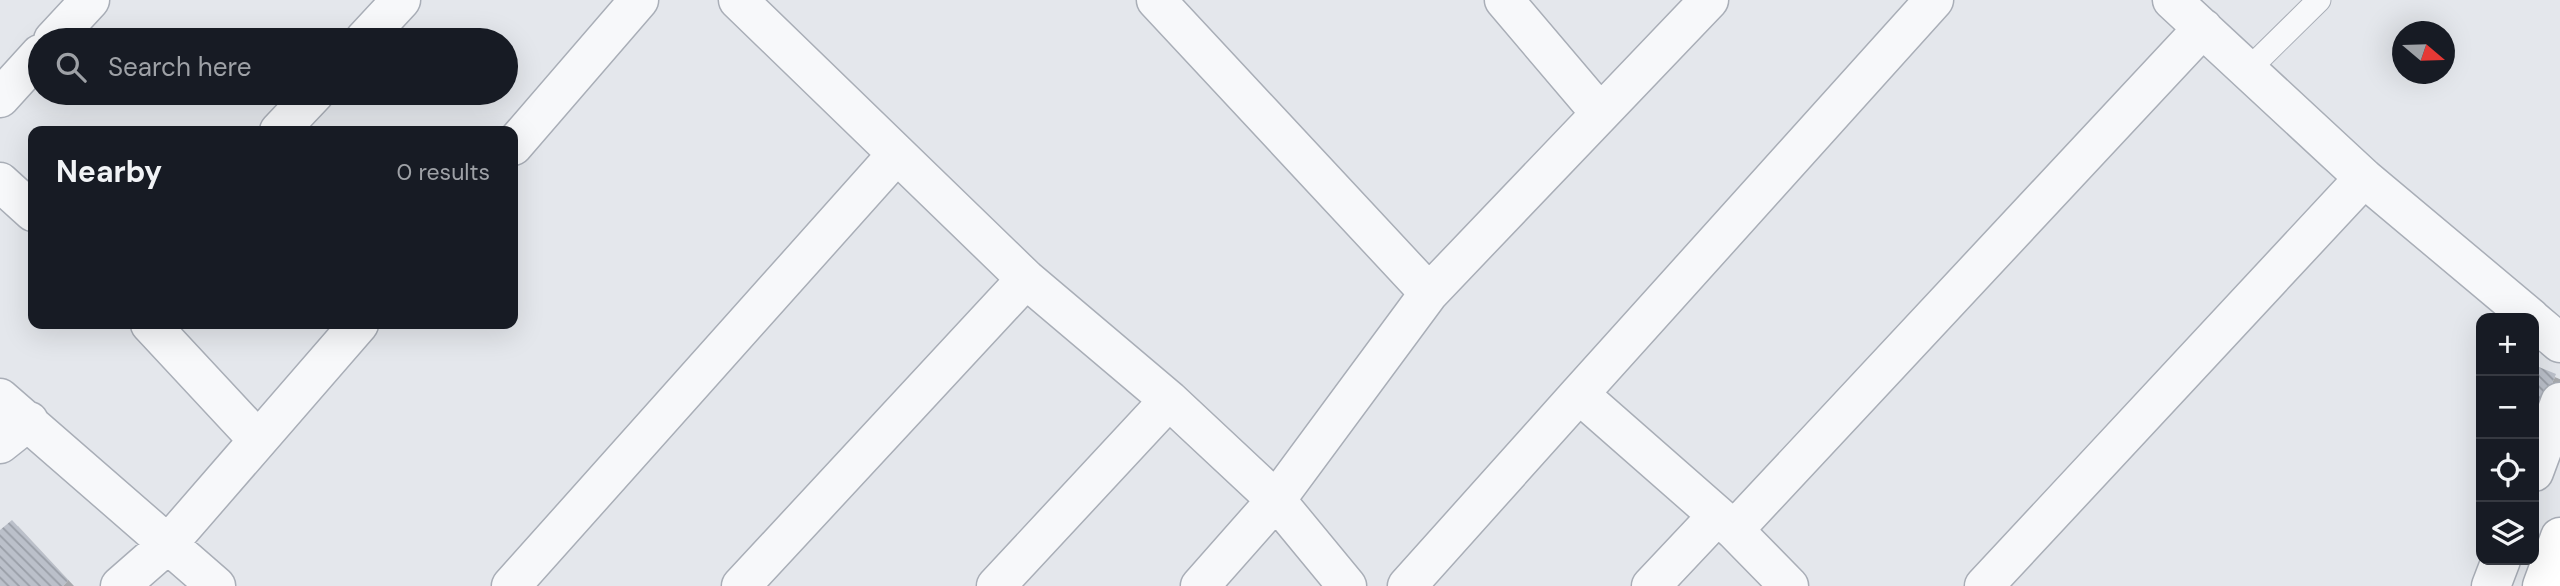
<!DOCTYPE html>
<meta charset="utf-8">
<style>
body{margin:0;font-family:"DM Sans",sans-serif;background:#20242c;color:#f1f3f6}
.controls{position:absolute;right:21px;bottom:21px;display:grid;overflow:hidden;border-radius:14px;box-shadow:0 7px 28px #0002}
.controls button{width:63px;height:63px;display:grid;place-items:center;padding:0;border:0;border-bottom:2px solid #363941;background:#171b24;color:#f1f3f6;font:35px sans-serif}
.compass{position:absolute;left:2392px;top:21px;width:63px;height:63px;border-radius:50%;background:#171b24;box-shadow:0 7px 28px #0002;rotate:109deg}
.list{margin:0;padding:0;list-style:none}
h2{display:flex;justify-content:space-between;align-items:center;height:91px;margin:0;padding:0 28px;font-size:30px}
h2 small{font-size:23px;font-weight:400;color:#9ea1a6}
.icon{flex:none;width:38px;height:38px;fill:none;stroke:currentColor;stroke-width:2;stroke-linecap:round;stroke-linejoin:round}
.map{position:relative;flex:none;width:2560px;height:586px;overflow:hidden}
.search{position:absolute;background:#171b24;box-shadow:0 7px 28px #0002;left:28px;top:28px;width:490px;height:77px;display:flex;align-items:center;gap:18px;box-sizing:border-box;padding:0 24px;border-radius:38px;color:#9ea1a6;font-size:26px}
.panel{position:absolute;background:#171b24;box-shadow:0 7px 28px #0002;left:28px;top:126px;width:490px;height:203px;border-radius:14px}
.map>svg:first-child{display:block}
.building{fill:url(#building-back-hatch);filter:url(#shadow)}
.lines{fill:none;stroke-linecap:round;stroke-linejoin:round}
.lane-casing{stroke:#a9aeb7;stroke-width:25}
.street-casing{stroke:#a9aeb7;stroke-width:41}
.secondary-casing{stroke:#a9aeb7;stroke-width:41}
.lane{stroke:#f7f8fa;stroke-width:23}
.street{stroke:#f7f8fa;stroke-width:38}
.secondary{stroke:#fff;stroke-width:38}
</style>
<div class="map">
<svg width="2560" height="586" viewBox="0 0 2560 586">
<defs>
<pattern id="building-back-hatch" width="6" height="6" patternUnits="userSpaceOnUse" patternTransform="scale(1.75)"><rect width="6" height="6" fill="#bbc0ca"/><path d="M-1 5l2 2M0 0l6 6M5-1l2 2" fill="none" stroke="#989da6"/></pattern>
<filter id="shadow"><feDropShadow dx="6" dy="6" stdDeviation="0" flood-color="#0004"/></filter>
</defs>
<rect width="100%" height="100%" fill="#e4e7ec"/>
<path class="building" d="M2534 365 2556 374 2534 426Z
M12 520 68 580 63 586H0V530Z"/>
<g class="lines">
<g class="lane-casing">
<path id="lane" d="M2248 70 2319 0"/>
</g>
<g class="street-casing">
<path id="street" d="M738 0 1026 279 1169 400 1276 500 1347 586
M1156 0 1429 293
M1504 0 1600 113
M1934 0 1579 394 1734 530 2203 28
M2172 0 2364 178 2531 318
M53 40 90 0
M364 40 401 0
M0 98 40 54
M279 131 315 93
M513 146 639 0
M0 182 33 212
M2534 321 2560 343
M150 324 258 440
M0 398 216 586
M0 444 29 421
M2534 472 2560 402
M1734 530 1789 586
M120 586 168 544 359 324
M511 586 897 154
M741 586 1026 279
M996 586 1169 400
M1200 586 1276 500 1429 293 1709 0
M1407 586 1579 394
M1651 586 1717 516
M1984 586 2364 178
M2491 586 2501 560"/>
</g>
<g class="secondary-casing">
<path id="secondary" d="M2542 586 2560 537"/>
</g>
<use href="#lane" class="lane"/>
<use href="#street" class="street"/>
<use href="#secondary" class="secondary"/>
</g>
</svg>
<div class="controls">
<button>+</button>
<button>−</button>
<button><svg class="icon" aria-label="locate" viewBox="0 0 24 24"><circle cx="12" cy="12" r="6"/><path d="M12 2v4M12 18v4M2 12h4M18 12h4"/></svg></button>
<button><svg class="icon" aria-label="layers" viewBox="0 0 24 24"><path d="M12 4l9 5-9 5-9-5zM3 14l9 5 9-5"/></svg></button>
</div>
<svg class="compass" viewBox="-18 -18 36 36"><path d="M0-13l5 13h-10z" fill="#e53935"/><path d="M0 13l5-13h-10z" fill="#9ea1a6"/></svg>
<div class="search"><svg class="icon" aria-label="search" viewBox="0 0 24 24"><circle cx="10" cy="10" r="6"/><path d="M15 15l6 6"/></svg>Search here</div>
<section class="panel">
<h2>Nearby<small>0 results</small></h2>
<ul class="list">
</ul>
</section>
</div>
